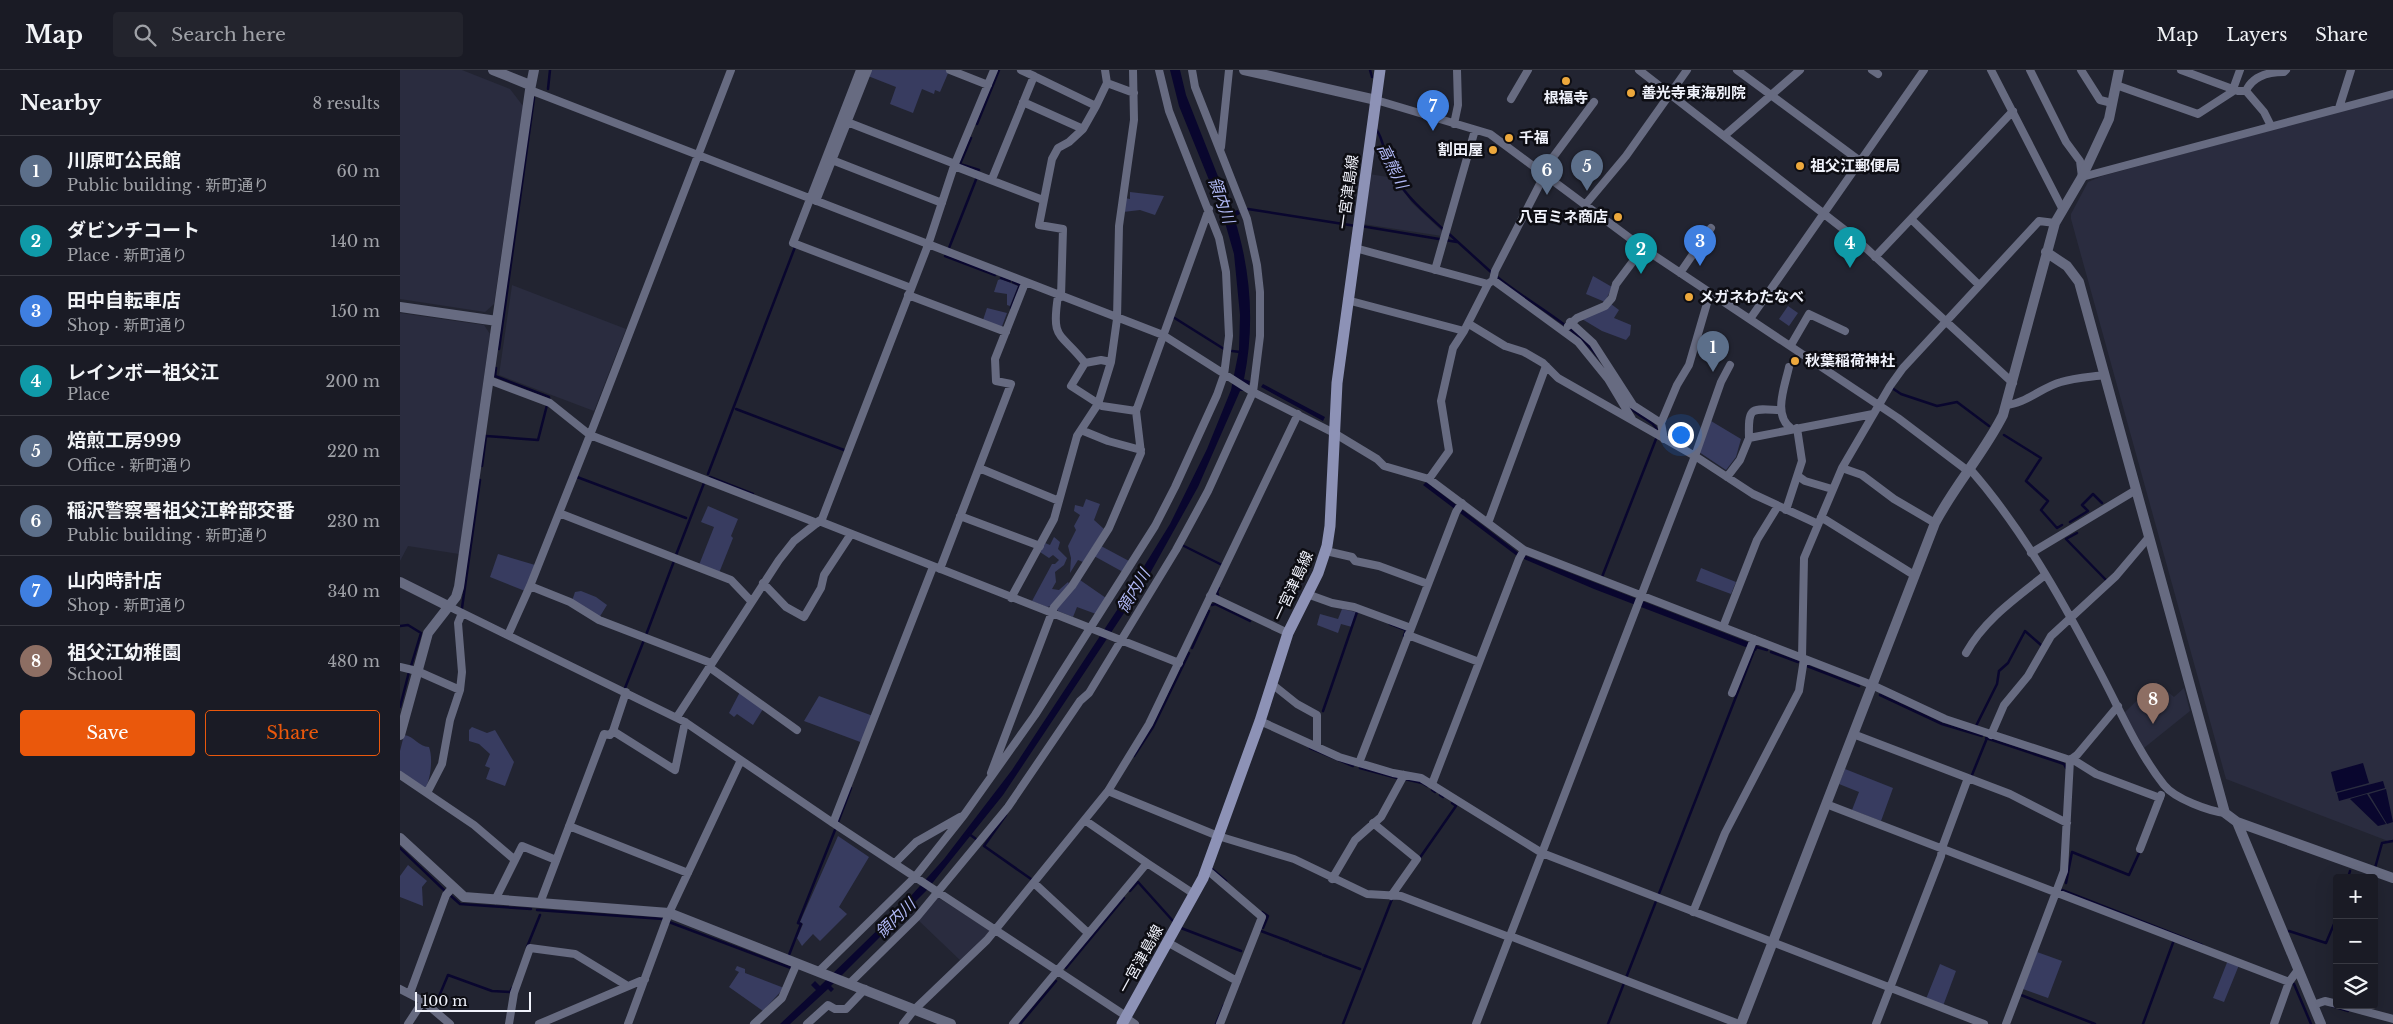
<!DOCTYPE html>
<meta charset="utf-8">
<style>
body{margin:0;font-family:"Libre Baskerville","Noto Sans JP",serif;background:#23242d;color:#f1f3f6}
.controls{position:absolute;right:15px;bottom:15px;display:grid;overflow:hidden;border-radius:5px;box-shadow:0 5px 20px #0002}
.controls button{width:45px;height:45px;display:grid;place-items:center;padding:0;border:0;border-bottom:1px solid #383942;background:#1a1b25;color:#f1f3f6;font:25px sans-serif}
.scale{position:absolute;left:15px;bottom:12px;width:116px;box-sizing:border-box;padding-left:5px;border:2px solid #f0f2fb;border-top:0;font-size:14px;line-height:18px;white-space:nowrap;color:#f0f2fb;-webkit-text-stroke:4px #0d0d13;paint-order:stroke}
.you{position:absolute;left:1280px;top:364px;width:18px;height:18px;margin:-12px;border:4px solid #fff;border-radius:50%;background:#1a73e8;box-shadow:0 0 0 8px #1a73e833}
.badge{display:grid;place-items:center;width:32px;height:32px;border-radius:50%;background:#ea580c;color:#fff;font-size:16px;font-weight:700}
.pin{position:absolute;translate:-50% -41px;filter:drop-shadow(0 1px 2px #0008)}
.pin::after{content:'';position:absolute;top:26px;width:18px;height:15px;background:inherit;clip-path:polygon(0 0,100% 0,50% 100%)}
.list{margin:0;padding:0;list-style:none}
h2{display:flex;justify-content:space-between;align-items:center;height:65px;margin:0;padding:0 20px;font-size:21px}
h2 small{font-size:16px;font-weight:400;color:#9fa1a7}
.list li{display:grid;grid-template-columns:32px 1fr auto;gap:15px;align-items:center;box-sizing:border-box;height:70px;padding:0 20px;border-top:1px solid #383942}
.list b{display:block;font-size:19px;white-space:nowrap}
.list p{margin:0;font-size:16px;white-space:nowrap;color:#9fa1a7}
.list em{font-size:16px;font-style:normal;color:#9fa1a7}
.actions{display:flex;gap:10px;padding:15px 20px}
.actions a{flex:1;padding:11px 0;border:1px solid #ea580c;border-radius:5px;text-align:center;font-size:18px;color:#ea580c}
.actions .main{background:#ea580c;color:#fff}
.icon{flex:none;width:28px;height:28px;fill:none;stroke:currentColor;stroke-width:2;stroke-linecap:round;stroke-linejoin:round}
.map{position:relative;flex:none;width:1993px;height:954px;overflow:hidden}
header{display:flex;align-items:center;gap:30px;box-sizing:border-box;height:70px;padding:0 25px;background:#1a1b25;border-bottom:1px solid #383942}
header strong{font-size:24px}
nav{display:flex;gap:28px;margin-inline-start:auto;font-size:18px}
.search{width:350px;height:45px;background:#23242d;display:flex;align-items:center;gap:12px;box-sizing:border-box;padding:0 18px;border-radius:5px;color:#9fa1a7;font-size:19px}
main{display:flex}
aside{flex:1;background:#1a1b25}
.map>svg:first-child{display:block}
.built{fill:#2a2c3f}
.green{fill:#383c60}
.water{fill:#09062e}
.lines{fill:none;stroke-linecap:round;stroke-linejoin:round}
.stream{stroke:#09062e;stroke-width:2.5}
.minor{stroke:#676b81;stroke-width:8}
.tertiary{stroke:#676b81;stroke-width:10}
.secondary{stroke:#8d92b6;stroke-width:11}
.poi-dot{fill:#eda83c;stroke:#0d0d13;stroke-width:2}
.labels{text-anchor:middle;stroke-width:5;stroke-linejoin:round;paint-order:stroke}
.poi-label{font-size:15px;font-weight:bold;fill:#f0f2fb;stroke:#0d0d13;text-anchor:start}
.street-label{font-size:15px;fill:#f0f2fb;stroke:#0d0d13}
.water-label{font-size:16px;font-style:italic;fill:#b1b9f6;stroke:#0d0d13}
</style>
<header>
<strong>Map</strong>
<div class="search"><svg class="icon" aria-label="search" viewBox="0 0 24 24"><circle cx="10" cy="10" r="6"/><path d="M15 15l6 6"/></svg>Search here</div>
<nav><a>Map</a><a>Layers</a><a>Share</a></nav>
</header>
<main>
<aside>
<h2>Nearby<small>8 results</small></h2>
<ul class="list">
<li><span class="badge" style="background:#5c6f8a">1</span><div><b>川原町公民館</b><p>Public building · 新町通り</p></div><em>60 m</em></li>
<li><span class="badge" style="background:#0f9aa8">2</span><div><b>ダビンチコート</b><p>Place · 新町通り</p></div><em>140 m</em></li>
<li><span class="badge" style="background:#3f7fe0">3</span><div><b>田中自転車店</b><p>Shop · 新町通り</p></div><em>150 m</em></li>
<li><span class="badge" style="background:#0f9aa8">4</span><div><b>レインボー祖父江</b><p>Place</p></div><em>200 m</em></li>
<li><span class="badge" style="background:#5c6f8a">5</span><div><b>焙煎工房999</b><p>Office · 新町通り</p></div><em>220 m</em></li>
<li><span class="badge" style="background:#5c6f8a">6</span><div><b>稲沢警察署祖父江幹部交番</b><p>Public building · 新町通り</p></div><em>230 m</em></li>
<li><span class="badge" style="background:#3f7fe0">7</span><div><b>山内時計店</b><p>Shop · 新町通り</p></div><em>340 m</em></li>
<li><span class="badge" style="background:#8d6e63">8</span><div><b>祖父江幼稚園</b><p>School</p></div><em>480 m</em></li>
</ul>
<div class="actions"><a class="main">Save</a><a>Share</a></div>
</aside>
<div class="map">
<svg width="1993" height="954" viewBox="0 0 1993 954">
<rect width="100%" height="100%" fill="#222431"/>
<path class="built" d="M0 0H62L110 19 123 36 94 234 85 242 0 229Z
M1993 27V770L1988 771 1826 709 1671 149V144L1688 112 1702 106Z
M969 104 994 108 1012 133 1043 162 1042 166 963 154Z
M112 215 226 259 194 341 99 305Z
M0 243 84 255 90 264 59 484 8 476 0 491Z
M1756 612 1774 627 1784 618 1790 641 1744 678 1724 643Z
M537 827 590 860 591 863 562 892 517 849Z"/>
<path class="green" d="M470 0H547L549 1 540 22 535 20 534 24 522 19 513 43 490 34 496 17 468 6Z
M730 122 764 126 755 145 740 140 723 142 725 128 730 129Z
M1193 206 1212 217 1205 232 1186 224Z
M601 209 618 216 610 236 607 235V224L594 222 598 210Z
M1211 234 1219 240 1214 248 1231 255 1230 265 1226 270 1202 261 1182 249Z
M1388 236 1398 243 1389 256 1379 249Z
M587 238 607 243 601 259 583 250Z
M1311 351 1341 369 1336 387 1326 400 1299 382Z
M686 429 700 434 694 450 704 459 683 492 678 490 670 503 671 488 668 476 676 460 674 456 680 445 674 441 675 435 683 437Z
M308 436 338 449 331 466 333 468 319 503 299 495 314 457 301 452Z
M654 467 660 472 658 479 667 488 664 495 655 502 656 512 652 519 659 520 668 512 670 515 651 536 647 537 632 531 652 494H655L659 490 653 485 649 488 640 482 645 473 650 475Z
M701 476 729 491 723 502 694 486Z
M98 484 135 495 125 521 90 507Z
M1301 498 1336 512 1331 524 1296 511Z
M680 510 706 528 696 544 677 537 673 547 658 541 656 538Z
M181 521 196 527 207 535 199 548 172 531 175 522Z
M942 539 956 542 952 557 941 554 938 563 917 555 920 544 938 549Z
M340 622 363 639 353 655 337 644 334 647 329 643Z
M419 626 473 646 463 673 404 651Z
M72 657 87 663 95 660 114 692 105 716 86 709 90 698 85 696 90 684 79 674 69 671V660Z
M4 665C14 666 19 677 29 677 33 687 31 709 25 719L0 702V681Z
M1445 699 1493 718 1481 751 1452 740 1459 722 1439 714Z
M438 766 469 787 439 837 447 844 420 871 413 864 402 876 397 868 403 854 400 852Z
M8 795 27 811 22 817 23 836 0 827V806Z
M1637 882 1662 891 1648 928 1623 919Z
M1828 890 1839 895 1824 932 1813 928Z
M1540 894 1556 901 1543 936 1526 929Z
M337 896 345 899V903L384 918 363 941 329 917 339 902 335 900Z"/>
<path class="water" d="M770 0H780L786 25 832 142 838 140 840 144 834 147C851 200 855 255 844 309L850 311 847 321H840L798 417 748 507 603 725 526 821 431 916 434 919 431 922 428 919 390 954H380L416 920 411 915 415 911 420 916 501 837 544 789 612 700 719 537 770 454 807 379 831 320 839 280 840 245 834 184 822 142 779 36Z
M863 314 925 347 923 351 861 317Z
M1026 412 1119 483 1358 576 1356 581 1194 519 1117 486 1023 415Z
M1963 693 1969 713 1936 722 1931 702Z
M1983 711 1985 718 1939 731 1937 723Z
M1986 719 1993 752 1987 754 1969 724Z
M1967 724 1986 754 1978 756 1950 729Z"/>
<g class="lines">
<path class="stream" d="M970 0 972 7
M148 19 150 0
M577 54 599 0
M976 59C984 70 984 83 989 95 1001 123 1022 140 1044 160
M571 68 560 94 579 100
M848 139 956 156
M961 156 1057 172
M1048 163 1092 203
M549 178 577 107
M545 186 595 205
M1096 206C1130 234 1172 253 1199 288
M601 208 610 211
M611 238 620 215 613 212
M773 247 824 279
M99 279 134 28
M832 281 840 282
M96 298 95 306 149 327V329
M1492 318 1501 324 1537 336 1557 332 1589 356
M1228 335C1236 347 1254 349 1258 362
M336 339 444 380
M1604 365 1641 388 1626 411 1648 431 1641 440 1657 458 1662 455
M82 396 86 366 138 370 147 335
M308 404 395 177
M177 407 286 448
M310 407 353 424
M1670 452 1688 441 1682 435 1693 424 1702 433
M1677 463 1666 469 1706 510
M782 475 822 495
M276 485 304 413
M1202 507 1256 369
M818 525 817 522 819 518
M812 535 815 534 850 551
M62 538 80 410
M990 554 1006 560 1004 566
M0 556 8 555 21 563 11 596
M246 565 274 491
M1356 577 1367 580
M792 578 809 541
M1371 582 1398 592
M1407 596 1459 616
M225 618 244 570H245
M1480 625 1542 654 1582 666
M0 637 9 602
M923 641 957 542
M1576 656 1597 614 1599 601 1608 593 1625 561 1641 575
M1586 668 1664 694 1666 698
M910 678 953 696
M734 686 753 657 789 583
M960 698 997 708
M1572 705 1587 668
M1005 709 1022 713 1027 716
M1032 720 1035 722
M1040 725 1043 727
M606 745 584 776 631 809
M438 752 451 718
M569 764 576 769
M0 778 45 821
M1019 789 1056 736 1052 733
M1975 798 1982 773 1993 771
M812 799 826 811
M1948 808 1950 801
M1666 813 1672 782 1729 805 1740 781
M1662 820 1802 875
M730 821 738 812 773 851
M51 826 60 834 131 839
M137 840 263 849
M862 842 868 846 863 858
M269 852 391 898
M781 858 841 881
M861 861 888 871
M1889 861 1926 873 1937 847
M890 872 921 884
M127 877 140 845
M389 885 401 854 398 853 435 760
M923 885 960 899
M666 898 724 828
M1894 914 1911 954
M1621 925 1695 954
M35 936 48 905 92 921 110 922 112 918
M1932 936 1948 941
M620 954 656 911
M816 954 824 935
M943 954 992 829
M1208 954 1355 578
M1743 954 1774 870"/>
<path class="minor" d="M460 0 393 173 511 218
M550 0 588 15
M621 0 634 6
M705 0 707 13
M1239 0 1455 168 1613 313
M1337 0 1460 91
M1472 0 1478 4
M1591 0 1663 140
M1630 0 1666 72 1680 91 1682 107 1993 24
M1681 0 1700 30 1712 33
M1781 0 1838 21H1846L1864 42 1871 56
M1716 15 1798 44 1832 22 1840 0
M130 20 763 265 851 321 934 363 977 389 984 396 1029 409 1124 480 1472 615 1545 649 1670 690
M1846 21C1853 5 1869 2 1884 2L1886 0
M1111 29 1128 0
M976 30 1090 64 1243 178 1498 348 1568 401
M623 32 683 59 696 36
M1939 38 1951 0
M442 50 555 94
M1054 54 1058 35 1057 0
M1324 66 1400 0
M821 77 829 0
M432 90 542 133
M554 96 643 130
M1142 102 1194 32
M592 109 634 6 696 36 707 13 734 23
M416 131 468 0
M1185 135 1226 86 1287 0
M1511 149 1579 215
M955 178 1088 214
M1475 187 1613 41
M1035 200 1075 60
M1280 203 1311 158
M1093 210 1178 272 1208 309 1232 349
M508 225 606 262
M658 226C651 271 660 261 685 293L701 290 711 292
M661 227 663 159 639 155 652 89 658 78 669 72 683 59
M947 230 1064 261 1088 214 1093 210 1095 201 1145 104
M1350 249 1524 0
M1170 252 1193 273 1233 335 1261 353
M1069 254 1105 276 1124 282 1143 293 1158 308 1295 386 1353 424 1418 454
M1168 256 1177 248 1205 236 1212 228 1216 214 1243 178
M1391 275 1409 244 1445 261
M685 293 671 316 702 336 736 341
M1389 297C1385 316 1372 346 1392 359
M89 310 150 333 190 365 417 453
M1606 335C1625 334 1642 317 1661 312 1674 308 1690 307 1704 305
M681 360 708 371 741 380
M1349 368C1348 335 1351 339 1381 340
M1264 369 1261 353 1277 315 1289 295 1310 223
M579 398 659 431
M1442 398 1462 405 1494 429 1535 453
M1570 399C1620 456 1660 526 1695 593 1717 633 1736 680 1764 715 1775 729 1809 741 1825 743
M1398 406 1405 411 1432 419
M1327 407 1340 390 1349 368 1473 344
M1029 409 1049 381 1041 331 1053 278 1064 261
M1386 440 1402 391 1397 358
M159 443 331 510 351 531
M560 446 640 476
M1421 447 1514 505
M419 451 779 593
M1088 453 1146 296
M926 481 952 487 955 491 979 496 1028 514
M1631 483 1736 420
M540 499 611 314 596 311 595 289 625 213
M363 513 386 537 404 547 421 518 424 505 451 464
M130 516 170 532 199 550 311 593
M907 524 932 533 954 537 1011 558
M810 526 888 563
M611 528 654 449 677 366 698 334 711 292 717 249 719 156 734 50 733 0
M48 536 285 652 433 753 726 946
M1323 557 1357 470 1378 436
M108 565 130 516 190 365 331 0
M1008 565 1079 592
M1566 583C1584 550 1616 528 1645 505
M1402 588 1404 488 1442 398 1490 316 1503 298 1639 151 1655 153
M0 597 17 601 60 620
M309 597 397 660
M872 614 897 634 917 645V677
M1332 623 1354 569
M277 647 379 490 394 471 422 449 528 175 554 96 594 0
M860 651 939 687 993 703 1021 708 1142 783 1584 954
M213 661 275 700 285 652
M1453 664 1568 708 1542 778 1541 786 1476 954
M1591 665 1604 635 1628 606 1651 566 1716 506 1749 467
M1672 689 1696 704 1760 728
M959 693 1056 442 1062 433
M591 703 654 537 672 516 709 458 741 383 736 341 809 139
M0 705 74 755 115 790
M1568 708 1610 724 1667 753
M1032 714 1119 489 1124 480
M708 721 818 766 894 789 967 824 1001 826 1109 867
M27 723 42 694 50 650 60 620 62 602 58 553 62 543
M1426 734 1889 912
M686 751 747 793
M433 753 533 497
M973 753 1017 789 991 826
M169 756 288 803
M1740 779 1761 725
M495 793 516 772 560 747
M806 799 862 847 820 954
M932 809 955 770 981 747 1004 705
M634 813 688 863
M95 830 122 776 156 790
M140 833 204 664 210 665 213 661 226 622
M1293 842 1325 763 1399 621 1404 589
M1110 866 1339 954
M767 872 837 911
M419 901 515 807 564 745 635 645 755 456 775 417 817 325 824 305 829 266 826 202 819 168 769 41 759 0
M450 913 517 847 608 737 680 631 689 623 776 480 808 421 853 322 860 266V222L857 195 847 149 795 17 792 0
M0 919 23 931 50 954
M10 923 46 825 53 817
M1913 935 1925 931 1937 934
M1941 935 1993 949
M725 947 735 954
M8 954 23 931
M109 954 114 923 130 878 175 884 226 915
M139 954 245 909
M228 954 269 843 341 690
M354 954 382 928 397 893
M407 954 428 935 435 939H446L465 919
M503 954 514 940 587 870 708 721 749 654 898 344
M613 954 747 793 794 824
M1076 954 1295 386 1321 312 1330 295
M1606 954 1664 801 1670 690 1677 685 1718 636
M1874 954 1889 912 1898 900"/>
<path class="tertiary" d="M93 0 130 15
M844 0 976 30
M1646 182 1667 196 1679 212 1825 743 1837 752 1993 808
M0 237 97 251
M0 512 48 536
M0 665 28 563 56 527 59 517 130 20 134 0
M1837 752 1921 954
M0 768 64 827 269 843 551 954
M1341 954 1535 453C1555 415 1584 383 1603 345L1655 153 1682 107 1709 49 1719 0"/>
<path class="secondary" d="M722 954 803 808 860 651 888 563 918 503 927 476 930 456 937 313 980 0"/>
</g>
<g class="poi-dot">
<circle cx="1166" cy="11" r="5"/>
<circle cx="1231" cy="23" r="5"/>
<circle cx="1109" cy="68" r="5"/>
<circle cx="1093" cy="80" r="5"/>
<circle cx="1400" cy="96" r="5"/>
<circle cx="1218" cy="147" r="5"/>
<circle cx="1289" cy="227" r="5"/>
<circle cx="1395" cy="291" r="5"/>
</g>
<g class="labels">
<g class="poi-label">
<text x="1241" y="28">善光寺東海別院</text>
<text x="1166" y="33" text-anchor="middle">根福寺</text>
<text x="1119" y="73">千福</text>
<text x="1083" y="85" text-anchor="end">割田屋</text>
<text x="1410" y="101">祖父江郵便局</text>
<text x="1208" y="152" text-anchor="end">八百ミネ商店</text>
<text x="1299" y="232">メガネわたなべ</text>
<text x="1405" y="296">秋葉稲荷神社</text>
</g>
<g class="street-label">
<text transform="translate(948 122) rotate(-82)" y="5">一宮津島線</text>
<text transform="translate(893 516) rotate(-65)" y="5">一宮津島線</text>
<text transform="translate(741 889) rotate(-61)" y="5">一宮津島線</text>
</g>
<g class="water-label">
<text transform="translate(993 96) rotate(64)" y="6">高熊川</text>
<text transform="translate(822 130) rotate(71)" y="6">領内川</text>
<text transform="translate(733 521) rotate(-59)" y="6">領内川</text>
<text transform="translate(495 848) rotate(-44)" y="6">領内川</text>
</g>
</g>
</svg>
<div class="controls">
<button>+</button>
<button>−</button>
<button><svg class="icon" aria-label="layers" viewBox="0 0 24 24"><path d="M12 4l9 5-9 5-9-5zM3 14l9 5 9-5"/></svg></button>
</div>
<div class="scale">100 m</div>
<div class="you"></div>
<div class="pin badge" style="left:1313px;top:302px;background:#5c6f8a">1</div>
<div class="pin badge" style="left:1241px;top:204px;background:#0f9aa8">2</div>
<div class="pin badge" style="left:1300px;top:196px;background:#3f7fe0">3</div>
<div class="pin badge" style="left:1450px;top:198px;background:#0f9aa8">4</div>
<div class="pin badge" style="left:1187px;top:121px;background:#5c6f8a">5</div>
<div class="pin badge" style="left:1147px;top:125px;background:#5c6f8a">6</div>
<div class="pin badge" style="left:1033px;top:61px;background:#3f7fe0">7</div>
<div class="pin badge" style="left:1753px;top:654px;background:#8d6e63">8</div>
</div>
</main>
